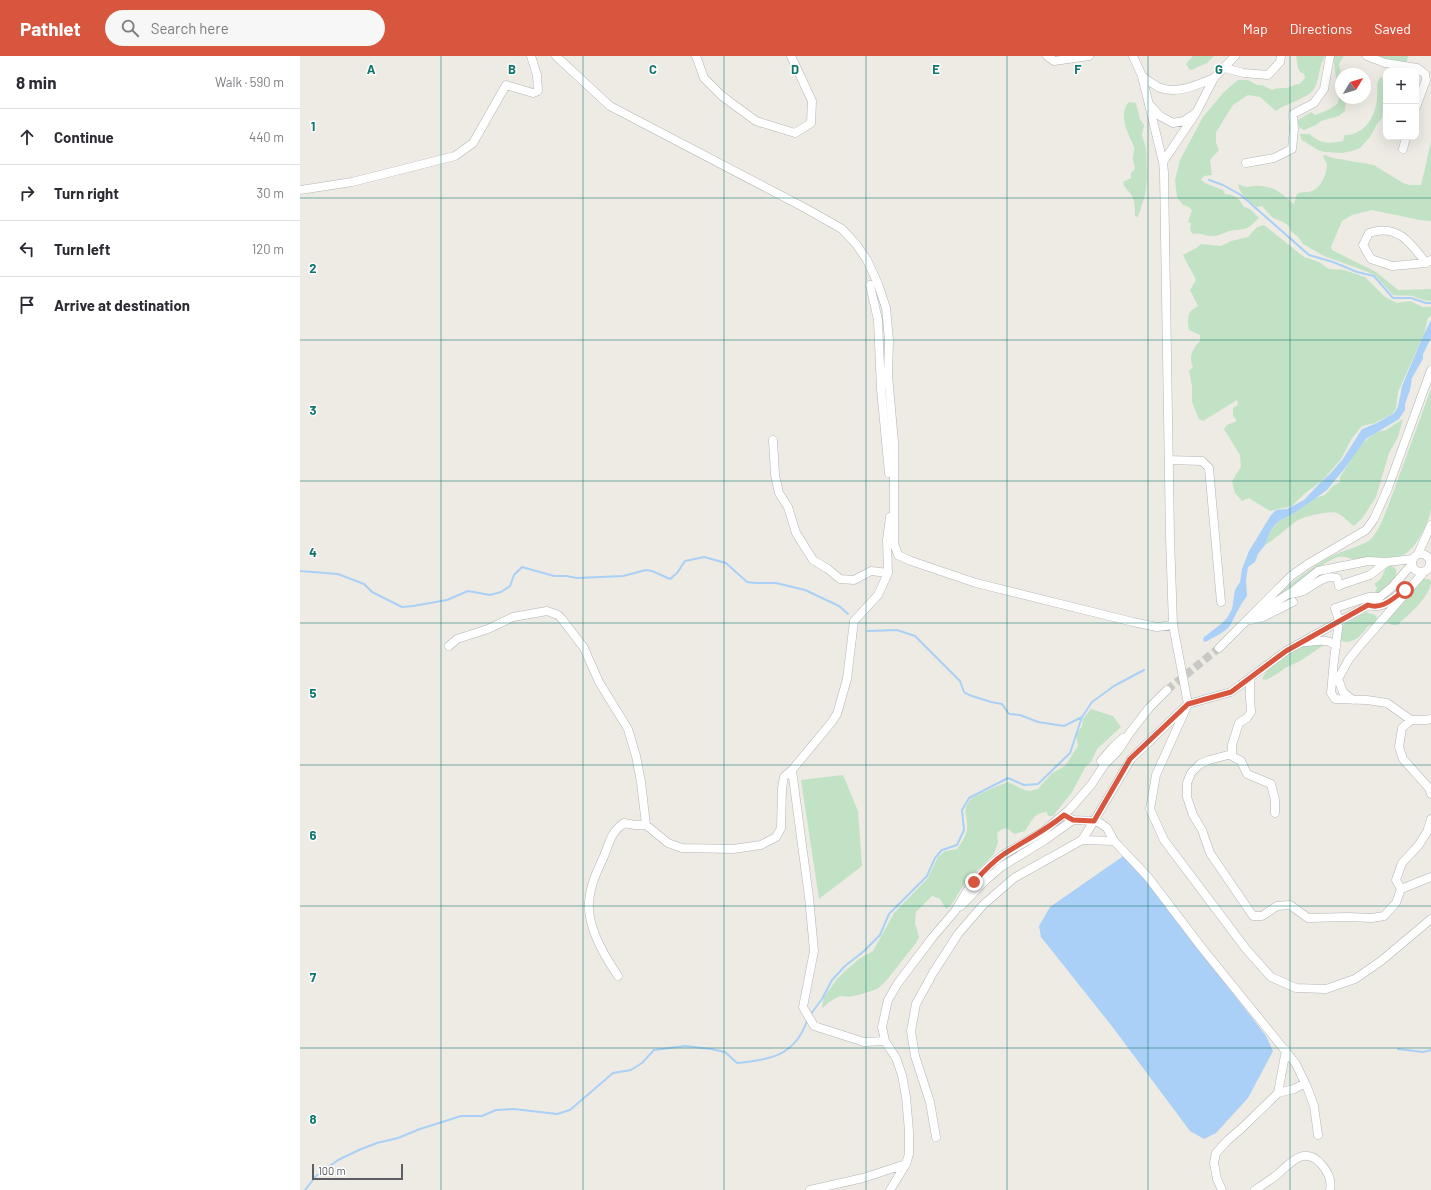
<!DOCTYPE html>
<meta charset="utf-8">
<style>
body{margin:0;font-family:Barlow,sans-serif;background:#f7f7f7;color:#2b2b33}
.controls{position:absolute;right:12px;top:12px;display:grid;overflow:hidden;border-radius:8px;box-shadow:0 4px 16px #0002}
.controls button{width:36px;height:36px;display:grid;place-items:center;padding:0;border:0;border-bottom:1px solid #e1e1e2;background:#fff;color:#2b2b33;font:20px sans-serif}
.compass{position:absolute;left:1035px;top:12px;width:36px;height:36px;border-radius:50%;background:#fff;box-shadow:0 4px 16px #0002;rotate:52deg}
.scale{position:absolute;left:12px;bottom:10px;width:91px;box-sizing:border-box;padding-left:4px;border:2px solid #5c5e63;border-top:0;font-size:11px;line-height:14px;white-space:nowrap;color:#5c5e63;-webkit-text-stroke:3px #fff;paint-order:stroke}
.stop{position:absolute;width:12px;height:12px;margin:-9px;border:3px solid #d8553e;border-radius:50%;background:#fff}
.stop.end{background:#d8553e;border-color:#fff;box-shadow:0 1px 4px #0008}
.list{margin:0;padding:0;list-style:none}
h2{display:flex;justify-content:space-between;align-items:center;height:52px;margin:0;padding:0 16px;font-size:17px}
h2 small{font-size:13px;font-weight:400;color:#7c7c81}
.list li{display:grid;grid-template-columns:26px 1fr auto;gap:12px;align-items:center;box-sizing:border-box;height:56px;padding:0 16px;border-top:1px solid #e1e1e2}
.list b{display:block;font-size:15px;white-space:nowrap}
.list em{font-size:13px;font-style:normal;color:#7c7c81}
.icon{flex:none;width:22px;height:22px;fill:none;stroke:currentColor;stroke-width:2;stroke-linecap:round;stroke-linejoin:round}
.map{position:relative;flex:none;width:1131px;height:1134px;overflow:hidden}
header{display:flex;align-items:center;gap:24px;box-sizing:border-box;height:56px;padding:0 20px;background:#d8553e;color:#fff}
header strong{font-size:19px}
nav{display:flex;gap:22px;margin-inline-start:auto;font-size:14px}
.search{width:280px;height:36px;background:#f7f7f7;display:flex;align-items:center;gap:10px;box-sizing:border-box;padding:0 14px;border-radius:22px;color:#7c7c81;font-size:15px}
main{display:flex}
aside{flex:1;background:#fff}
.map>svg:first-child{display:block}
.green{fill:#c2e2c5}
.water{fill:#aad0f7}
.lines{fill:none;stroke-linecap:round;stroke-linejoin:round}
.stream{stroke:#aad0f7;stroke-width:2}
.minor-tunnel{stroke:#c9c8c4;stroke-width:8;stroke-dasharray:8 4;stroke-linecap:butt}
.minor-casing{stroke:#b4b5b9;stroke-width:9}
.minor{stroke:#fff;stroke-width:8}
.route{stroke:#d8553e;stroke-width:5}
.grid{fill:none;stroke:#0f766e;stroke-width:1;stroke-opacity:0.55}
.grid-label{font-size:13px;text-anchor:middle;font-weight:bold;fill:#0f766e;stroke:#fff;stroke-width:3;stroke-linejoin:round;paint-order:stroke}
</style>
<header>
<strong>Pathlet</strong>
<div class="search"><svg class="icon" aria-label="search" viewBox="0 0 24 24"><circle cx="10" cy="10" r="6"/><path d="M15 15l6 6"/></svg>Search here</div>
<nav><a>Map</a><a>Directions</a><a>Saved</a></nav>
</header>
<main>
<aside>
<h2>8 min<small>Walk · 590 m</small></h2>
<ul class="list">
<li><svg class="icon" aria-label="ahead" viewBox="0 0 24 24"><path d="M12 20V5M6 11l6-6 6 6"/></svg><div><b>Continue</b></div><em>440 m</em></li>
<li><svg class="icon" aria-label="right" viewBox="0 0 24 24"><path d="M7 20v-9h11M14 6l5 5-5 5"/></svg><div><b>Turn right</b></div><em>30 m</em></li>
<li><svg class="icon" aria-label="left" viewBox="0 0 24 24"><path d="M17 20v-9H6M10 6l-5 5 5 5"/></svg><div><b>Turn left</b></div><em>120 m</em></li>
<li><svg class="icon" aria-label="arrive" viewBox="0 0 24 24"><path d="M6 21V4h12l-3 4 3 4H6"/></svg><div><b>Arrive at destination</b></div></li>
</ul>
</aside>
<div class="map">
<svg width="1131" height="1134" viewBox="0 0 1131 1134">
<rect width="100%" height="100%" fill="#edebe4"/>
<path class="green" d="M893 0H914L907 7 891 14 889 13 886 8Z
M996 0H1025C1018 11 1020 23 1014 33 1010 40 991 47 984 50 981 51 979 53 976 55L960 41 948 39 933 49 916 76V87L919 94 910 104 912 119 904 120 901 124 907 128 923 134 925 138C935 139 939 142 944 151L950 153 959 162C955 165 952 169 949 171 942 175 934 173 927 176 921 178 918 180 912 180 904 180 900 176 893 178L890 174 891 167 888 166 892 154 889 151 883 149 877 141 875 124 880 104 903 61 924 36 938 24H948L957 29H962L972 34C978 31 984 33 990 31 994 29 996 28 1000 28L1005 22 1004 18C995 14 999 8 996 0Z
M1033 0H1045L1043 1 1039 8 1041 18V42H1046L1045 55 1039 60 1021 65 1016 69 1004 74 1000 72 997 66 998 64 1011 56 1015 59C1023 56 1032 53 1038 47L1039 33 1036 22Z
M1075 0H1108L1107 5C1098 10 1084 3 1075 0Z
M1081 21 1086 23V31L1083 37V55L1082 62 1077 68 1070 81 1060 92 1052 95 1042 97 1025 96 1018 94 1002 84 1000 78H1010C1019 88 1030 88 1043 85L1045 79C1065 79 1076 60 1077 42 1078 33 1075 27 1081 21Z
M829 46 836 47 840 63 844 69 842 79 846 92 847 123 845 139 838 161 835 160C835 153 835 146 832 140 829 134 824 133 823 126L831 122V117L835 113C835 110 832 104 833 100 833 97 835 95 834 91 829 78 817 58 829 46Z
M1131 86V165L1120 164 1072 154 1052 159 1042 165 1031 191 1032 194 1076 216 1098 234 1131 233V245C1124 245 1119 242 1112 240 1106 239 1099 240 1093 239L1076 220 1068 216 1024 200 1003 188 998 181 991 175 989 170 983 166 973 162 962 150 957 151C950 146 939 137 938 128 952 134 948 129 960 130 975 130 984 140 994 148L997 138C1002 135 1007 137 1012 135 1021 132 1027 117 1027 109 1026 106 1024 103 1023 100L1025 99 1033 102 1074 109 1103 127 1109 129H1121C1125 114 1127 100 1131 86Z
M964 169 1004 201 1019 206 1029 213 1044 214 1065 221 1085 241 1097 247 1110 245 1123 251H1131V259L1128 262 1124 278 1098 336 1096 352 1092 358 1075 367 1062 370 1052 382 1041 403 1024 423 1004 438 992 450 970 455 949 442 942 445 935 437 932 425 941 411 940 399 924 373 927 369 937 365 933 359V352L938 349 937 344 903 365 899 363 892 346V330L889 315 893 311C888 301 893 292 900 285V279L889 274C887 263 887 255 898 250L890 234 896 224C892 215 887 208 883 199L898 191 901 188 921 190 931 185 948 181 957 171Z
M1131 333V453C1129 466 1117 491 1105 498 1099 502 1063 504 1054 503 1049 503 1044 500 1039 501 1028 502 987 534 975 542 992 526 1011 511 1032 500 1040 496 1067 488 1071 483 1080 473 1085 458 1090 445Z
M1103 363 1098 381 1089 397 1076 441 1063 461 1054 470C1048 466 1044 460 1037 457 1030 454 1001 461 995 466 984 474 976 483 965 489L970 476 979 465 996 456 1015 442 1025 439 1033 430 1040 426V421L1060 389 1077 376 1086 374Z
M1089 510H1092L1096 513C1098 524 1085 534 1076 539L1075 536 1077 532 1074 528C1086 521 1081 515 1089 510Z
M1123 523H1129L1131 525C1131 541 1108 558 1098 569H1092L1085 565Z
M1066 556 1075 559 1078 563 1074 568 1068 570C1062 579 1053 589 1041 585L1039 581 1041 570Z
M1027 587 1000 605 985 612 977 618 966 624 962 623 968 612 1000 589Z
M791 653 813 660 821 671 797 693 791 706 786 710 772 736 753 760H748L747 756C733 757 733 764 725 775L714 778 707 772 702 773 697 777 698 786 694 798 664 828 652 848 646 853 640 843 632 840 616 856 615 867 619 881 616 887 586 925 577 933 562 938 549 941 540 940 529 946 523 952 522 950 524 941 537 923 544 916 559 903 573 895 594 857 628 822 638 801 645 795 657 793C661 788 666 780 667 773 669 763 660 754 671 743 674 740 702 728 708 726L724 734 730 735 738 733 752 717 765 710 778 690 776 679 782 670 783 663Z
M543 719 558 755 562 810 519 843 501 724Z"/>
<path class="water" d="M1131 264V282L1123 298V303L1112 322 1110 334 1105 348V354L1099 363 1066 383 1045 412 1027 434 996 456 979 465 975 469 970 476 965 489 958 498 955 506 948 511 946 524 947 540C940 549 936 558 931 568 925 577 914 581 905 586L903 584 904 581 921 568 927 562 932 553 935 534 940 526 942 513 949 495 971 459 976 454 987 453 1004 444 1020 427 1030 418 1043 403 1062 373 1077 367 1094 357 1098 351 1102 330 1124 278Z
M824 797 966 980 973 995 948 1042 916 1077 904 1083 890 1075 811 969 741 881 739 870 750 851 822 801Z"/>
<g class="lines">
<path class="stream" d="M909 124 923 129 941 139 1009 199 1033 206 1057 216 1074 220 1093 242H1111L1126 247H1131
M0 515 38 518 64 528 72 536 102 551 113 550 147 544 168 535 190 539 201 536 210 530 214 519 222 511 254 520H266L277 522 323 520 346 514 352 515 370 523 377 517 385 505 404 501 426 507 447 526 455 527H476L505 534 539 550 548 558
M568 575 597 574 615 580 660 625 664 636 669 639 691 646 702 648 709 658 720 659 738 666 764 670 782 661
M510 959 522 943 532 924 545 910 564 895 580 879 589 858 627 820 635 802 642 794 657 789 664 774 662 754 669 742 708 722 724 729 738 728 770 697 782 661 792 646 814 630 844 614
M1098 993 1123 996 1131 994
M5 1134 16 1120 38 1104 59 1094 77 1087 98 1082 120 1073 161 1060H182L196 1054 214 1053 257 1058 270 1054 313 1017 331 1014 342 1007 354 994 385 990 411 993 425 996 437 1007C471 1004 495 999 507 965"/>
<path class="minor-tunnel" d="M867 634 919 592"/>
<g class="minor-casing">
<path id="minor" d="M256 0 310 50 505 152 542 173 556 188 567 204 578 228 586 252 589 284 588 319 594 386V487L598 499 611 505 676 527 833 566 857 571 873 569
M396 0 404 22 422 40 456 65 495 77 511 67 512 45 491 0
M747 0 754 5 789 0
M833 0 842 20 863 106 864 117 870 481 873 569 888 648 856 719 850 753 864 784 946 893 971 921 996 932 1026 933 1055 923 1081 905 1131 863
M1067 0 1085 7 1117 12 1125 18 1126 24 1116 51
M924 12 944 17 968 19 980 6 981 0
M842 20C847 24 853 28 858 31 877 39 897 29 914 22
M850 49 860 60 873 67 884 65 894 58
M1103 93 1106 81
M863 106 896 57 914 22 935 0
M946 107 974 102 992 93 994 73 993 58 1014 47 1024 33 1030 0
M0 134 52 126 155 100 173 87 206 29 233 37 238 35 237 19 231 0
M1126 207C1111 187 1097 167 1069 177L1063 189 1071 203 1092 210 1126 207 1131 204
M570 229 578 264 581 333 589 417
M473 384 475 419 479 437 488 451 496 477 513 504 528 513 540 523 554 524 571 515 588 517
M869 404 902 405 909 412 921 546
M1112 507a9 9 0 1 1 18 0a9 9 0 1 1-18 0Z
M1118 498 1131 469
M990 538C994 537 999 537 1003 535 1014 530 1023 518 1037 522L1039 530 1040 529 1070 519 1087 506
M1080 541H1069L1035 552 1039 565 1034 604 1031 637 1035 643 1067 644 1087 647 1111 664H1127L1131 663
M1068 549C1082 553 1088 546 1099 538
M957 558 993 535 1018 515 1068 505 1087 506 1113 503
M951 564 963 561 993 546
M1004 586C1014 586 1030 581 1036 591
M149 590 157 583 188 573 213 561 247 555 258 559 262 563 284 592 299 626 328 673 336 700 341 726 346 769
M919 592 991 520 1008 508 1066 474 1074 463 1088 432 1131 314
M950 622V641L951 656 947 662 939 667 932 689V700L941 705 947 718 971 728 975 744V757
M1053 644 1043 636 1038 623 1049 603 1063 586 1124 516
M1111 664 1102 672 1099 691 1103 703 1129 732 1131 738
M932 698 909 704 900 708 891 717 887 727V741L893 759 902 774 910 797 953 860H962L977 850 990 849 1008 862 1048 861 1072 862 1084 860 1096 847 1101 833 1096 824 1102 807 1118 790 1127 776 1131 763
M801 705 813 691 823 682
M764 759 773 764 794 765 831 703 888 648 931 636 986 595 1074 546 1092 531 1112 508
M782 784 794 765 800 767 807 772 814 785 848 821 902 892 996 1008 1007 1031 1014 1050 1018 1079
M1101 833 1131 821
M661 850 686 824 701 811 745 784 773 764
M318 920C305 901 287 870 289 846 290 830 297 815 304 800 310 785 311 776 324 767L335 769H346L368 787 382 792 433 793 461 789 476 781 481 772 482 732 484 721 492 714
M585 985 564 986 514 970 503 951 514 895 509 841 492 714 531 667 537 658 547 623 554 565 578 539 588 517 587 484 590 461
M978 1037 994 1033 1005 1027
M636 1081 630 1046 615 1000 611 975 616 948 633 917 658 878 683 849 714 822 782 784 814 785
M510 1134 563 1122 606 1108
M590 1134 606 1108 609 1098V1075L606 1041 602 1019 596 1002 585 985 582 971 588 944 598 927 632 882 655 855 667 835 674 826 690 809 703 799 744 775 770 753 791 729 805 708 818 695 829 678 849 652 867 634
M922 1134 917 1123 914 1107 916 1097 928 1084 943 1071 978 1037 986 994
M955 1134C963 1129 970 1124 978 1118 991 1106 1005 1089 1022 1109 1028 1116 1032 1124 1030 1134"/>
</g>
<use href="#minor" class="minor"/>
</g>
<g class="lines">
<path class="route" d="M674 826C683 816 692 806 704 798 724 785 745 775 764 759L773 764 794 765 830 703 888 648 931 636 986 595 1068 549C1083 554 1093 542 1105 534"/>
</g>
<path class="grid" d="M141 0V1134M283 0V1134M424 0V1134M566 0V1134M707 0V1134M848 0V1134M990 0V1134M0 142H1131M0 284H1131M0 425H1131M0 567H1131M0 709H1131M0 850H1131M0 992H1131"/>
<g class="grid-label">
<text x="71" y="18">A</text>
<text x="212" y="18">B</text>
<text x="353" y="18">C</text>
<text x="495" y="18">D</text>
<text x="636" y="18">E</text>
<text x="778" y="18">F</text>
<text x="919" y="18">G</text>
<text x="13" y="75">1</text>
<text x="13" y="217">2</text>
<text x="13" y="359">3</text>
<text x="13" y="501">4</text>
<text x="13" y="642">5</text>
<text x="13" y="784">6</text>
<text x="13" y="926">7</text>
<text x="13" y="1068">8</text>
</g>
</svg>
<div class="controls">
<button>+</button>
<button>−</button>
</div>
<svg class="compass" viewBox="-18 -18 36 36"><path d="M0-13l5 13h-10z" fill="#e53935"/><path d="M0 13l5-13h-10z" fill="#7c7c81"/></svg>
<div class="scale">100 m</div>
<div class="stop" style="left:1105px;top:534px"></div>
<div class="stop end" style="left:674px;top:826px"></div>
</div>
</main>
